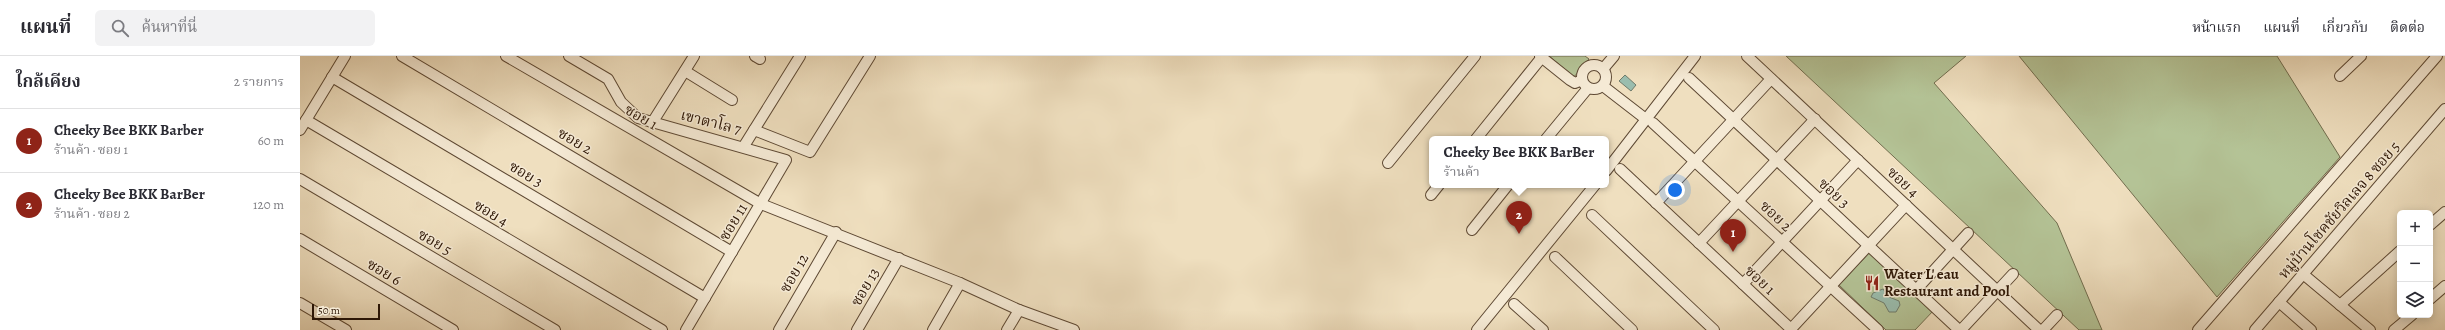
<!DOCTYPE html>
<html lang="th">
<meta charset="utf-8">
<style>
:root{--surface:#fff;--page:#f2f2f3;--text:#2b2b33;--muted:#7c7c81;--line:#e1e1e2;--accent:#8f2418}
body{margin:0;font-family:Alegreya,"Noto Serif Thai",serif;background:var(--page);color:var(--text)}
.controls{position:absolute;right:12px;bottom:12px;display:grid;overflow:hidden;border-radius:6px;box-shadow:0 2px 10px #0003}
.controls button{width:36px;height:36px;display:grid;place-items:center;padding:0;border:0;border-bottom:1px solid var(--line);background:var(--surface);color:var(--text);font:20px sans-serif}
.scale{position:absolute;left:12px;bottom:10px;width:68px;box-sizing:border-box;padding-left:4px;border:2px solid #2e1706;border-top:0;font-size:11px;line-height:14px;white-space:nowrap;color:#2e1706;-webkit-text-stroke:3px #f5ead5;paint-order:stroke}
.you{position:absolute;left:1375px;top:134px;width:14px;height:14px;margin:-10px;border:3px solid #fff;border-radius:50%;background:#1a73e8;box-shadow:0 0 0 6px #1a73e833}
.badge{display:grid;place-items:center;width:26px;height:26px;border-radius:50%;background:var(--accent);color:#fff;font-size:13px;font-weight:700}
.pin{position:absolute;translate:-50% -33px;filter:drop-shadow(0 1px 2px #0008)}
.pin::after{content:'';position:absolute;top:21px;width:14px;height:12px;background:inherit;clip-path:polygon(0 0,100% 0,50% 100%)}
.popup{position:absolute;left:1129px;top:80px;width:180px;height:52px;box-sizing:border-box;display:grid;place-content:center;border-radius:6px;background:var(--surface);filter:drop-shadow(0 1px 3px #0005);font-size:13px;white-space:nowrap;color:var(--muted)}
.popup b{font-size:15px;color:var(--text)}
.popup::after{content:'';position:absolute;left:50%;top:100%;margin-left:-8px;border:8px solid transparent;border-top-color:var(--surface)}
.list{margin:0;padding:0;list-style:none}
h2{display:flex;justify-content:space-between;align-items:center;height:52px;margin:0;padding:0 16px;font-size:17px}
h2 small{font-size:13px;font-weight:400;color:var(--muted)}
.list li{display:grid;grid-template-columns:26px 1fr auto;gap:12px;align-items:center;box-sizing:border-box;height:64px;padding:0 16px;border-top:1px solid var(--line)}
.list b{display:block;font-size:15px;white-space:nowrap}
.list p{margin:0;font-size:13px;white-space:nowrap;color:var(--muted)}
.list em{font-size:13px;font-style:normal;color:var(--muted)}
.icon{flex:none;width:22px;height:22px;fill:none;stroke:currentColor;stroke-width:2;stroke-linecap:round;stroke-linejoin:round}
.map{position:relative;flex:none;width:2145px;height:274px;overflow:hidden}
header{display:flex;align-items:center;gap:24px;box-sizing:border-box;height:56px;padding:0 20px;background:var(--surface);border-bottom:1px solid var(--line)}
header strong{font-size:19px}
nav{display:flex;gap:22px;margin-inline-start:auto;font-size:14px}
.search{width:280px;height:36px;background:var(--page);display:flex;align-items:center;gap:10px;box-sizing:border-box;padding:0 14px;border-radius:6px;color:var(--muted);font-size:15px}
main{display:flex}
aside{flex:1;background:var(--surface)}
.map>svg:first-child{display:block}
.green{fill:#b4c396;stroke:#716d4e}
.water{fill:#9abdae;stroke:#6f7b6b}
.lines{fill:none;stroke-linecap:round;stroke-linejoin:round}
.street-casing{stroke:#5e4934;stroke-width:12}
.street{stroke:#f5ead5;stroke-width:10}
.labels{text-anchor:middle;stroke-width:3;stroke-linejoin:round;paint-order:stroke}
.street-label{font-size:15px;fill:#2e1706;stroke:#f5ead5}
.poi-label{font-size:15px;font-weight:bold;fill:#2e1706;stroke:#f5ead5;text-anchor:start}
</style>
<header>
<strong>แผนที่</strong>
<div class="search"><svg class="icon" aria-label="search" viewBox="0 0 24 24"><circle cx="10" cy="10" r="6"/><path d="M15 15l6 6"/></svg>ค้นหาที่นี่</div>
<nav><a>หน้าแรก</a><a>แผนที่</a><a>เกี่ยวกับ</a><a>ติดต่อ</a></nav>
</header>
<main>
<aside>
<h2>ใกล้เคียง<small>2 รายการ</small></h2>
<ul class="list">
<li><span class="badge">1</span><div><b>Cheeky Bee BKK Barber</b><p>ร้านค้า · ซอย 1</p></div><em>60 m</em></li>
<li><span class="badge">2</span><div><b>Cheeky Bee BKK BarBer</b><p>ร้านค้า · ซอย 2</p></div><em>120 m</em></li>
</ul>
</aside>
<div class="map">
<svg width="2145" height="274" viewBox="0 0 2145 274">
<rect width="100%" height="100%" fill="#efdfbf"/>
<filter id="stains"><feTurbulence type="fractalNoise" baseFrequency=".005" numOctaves="4"/><feColorMatrix values="0 0 0 0 .2 0 0 0 0 .09 0 0 0 0 .02 0 0 0 .5 -.17"/></filter>
<radialGradient id="worn" r=".72"><stop offset=".6" stop-color="#630" stop-opacity="0"/><stop offset="1" stop-color="#630" stop-opacity=".3"/></radialGradient>
<!-- green -->
<g class="green">
<polygon points="1249,0 1285,0 1289,3 1274,21"/>
<polygon points="1486,0 1666,0 1634,27 1757,167 1802,274 1779,274"/>
<polygon points="1719,0 1977,0 2040,101 1917,241"/>
<polygon points="1571,195 1634,254 1615,274 1586,274 1539,229"/>
</g>
<!-- water -->
<g class="water">
<polygon points="1325,19 1336,29 1331,35 1319,25"/>
<polygon points="1583,233 1589,241 1599,245 1600,249 1596,256 1589,256 1584,247 1571,241 1573,237"/>
</g>
<g class="lines">
<!-- street casing -->
<g class="street-casing">
<g id="street">
<polyline points="102,0 432,196"/>
<polyline points="206,0 461,148 660,227 719,254 774,274"/>
<polyline points="269,0 308,23 321,46 338,62 486,104 386,274"/>
<polyline points="455,0 460,3"/>
<polyline points="1240,0 1270,24 1275,27 1282,24"/>
<polyline points="1447,0 1739,274"/>
<circle cx="1294" cy="21" r="12"/>
<polyline points="1303,13 1314,0"/>
<polyline points="385,15 432,44"/>
<polyline points="2040,20 2061,0"/>
<polyline points="32,21 405,242"/>
<polyline points="1389,22 1659,274"/>
<polyline points="1303,30 1347,64"/>
<polyline points="6,64 362,274"/>
<polyline points="352,67 394,0"/>
<polyline points="1353,67 1578,274"/>
<polyline points="0,74 45,0"/>
<polyline points="454,74 510,96 570,0"/>
<polyline points="1176,83 1242,1"/>
<polyline points="1246,83 1288,32"/>
<polyline points="444,90 500,0"/>
<polyline points="1088,107 1175,0"/>
<polyline points="1320,113 1492,274"/>
<polyline points="1306,115 1395,0"/>
<polyline points="0,123 255,274"/>
<polyline points="1131,139 1139,129"/>
<polyline points="1356,147 1471,23"/>
<polyline points="1292,159 1414,274"/>
<polyline points="2130,169 2145,156"/>
<polyline points="1172,174 1208,129"/>
<polyline points="0,183 153,274"/>
<polyline points="1399,187 1515,63"/>
<polyline points="1255,201 1332,274"/>
<polyline points="2003,218 2070,274"/>
<polyline points="1443,228 1558,104"/>
<polyline points="1616,234 1668,177"/>
<polyline points="2130,243 2145,230"/>
<polyline points="1979,246 2011,274"/>
<polyline points="0,247 46,274"/>
<polyline points="1214,248 1243,274"/>
<polyline points="2040,249 2100,195"/>
<polyline points="1491,273 1606,149"/>
<polyline points="479,274 536,176"/>
<polyline points="557,274 599,202"/>
<polyline points="633,274 660,227"/>
<polyline points="707,274 719,254"/>
<polyline points="1177,274 1295,129"/>
<polyline points="1661,274 1713,218"/>
<polyline points="1743,274 1757,259"/>
<polyline points="1898,274 2137,0"/>
<polyline points="1955,274 2145,53"/>
<polyline points="2094,274 2112,259"/>
</g>
</g>
<!-- street -->
<use href="#street" class="street"/>
</g>
<!-- icons -->
<defs>
<g id="restaurant-bare" transform="scale(1.2)"><path d="M-5-6h1v4h1v-4h1v4h1v-4h1v5L-1.5 .5V6h-2V.5L-5-1ZM5-6V6H3V1.5H1.5Q1.5-4 5-6Z" fill="#8f2418" stroke="#f5ead5" stroke-width="2.5" paint-order="stroke"/></g>
</defs>
<g fill-rule="evenodd">
<use href="#restaurant-bare" x="1572" y="227"/>
</g>
<g class="labels">
<!-- street labels -->
<g class="street-label">
<text transform="translate(341 61) rotate(30)" y="5">ซอย 1</text>
<text transform="translate(411 66) rotate(14)" y="5">เขาตาโล 7</text>
<text transform="translate(275 85) rotate(31)" y="5">ซอย 2</text>
<text transform="translate(226 118) rotate(31)" y="5">ซอย 3</text>
<text transform="translate(1603 126) rotate(43)" y="5">ซอย 4</text>
<text transform="translate(1534 137) rotate(43)" y="5">ซอย 3</text>
<text transform="translate(2039 154) rotate(-49)" y="5">หมู่บ้านโชคชัยวิลเลจ 8 ซอย 5</text>
<text transform="translate(191 157) rotate(31)" y="5">ซอย 4</text>
<text transform="translate(1476 160) rotate(43)" y="5">ซอย 2</text>
<text transform="translate(433 166) rotate(-59)" y="5">ซอย 11</text>
<text transform="translate(135 186) rotate(30)" y="5">ซอย 5</text>
<text transform="translate(84 216) rotate(31)" y="5">ซอย 6</text>
<text transform="translate(494 217) rotate(-60)" y="5">ซอย 12</text>
<text transform="translate(1460 224) rotate(43)" y="5">ซอย 1</text>
<text transform="translate(565 231) rotate(-60)" y="5">ซอย 13</text>
</g>
<!-- poi labels -->
<g class="poi-label">
<text x="1584" y="223">Water L' eau<tspan x="1584" dy="17">Restaurant and Pool</tspan></text>
</g>
</g>
<rect width="100%" height="100%" filter="url(#stains)"/>
<rect width="100%" height="100%" fill="url(#worn)"/>
</svg>
<div class="controls">
<button>+</button>
<button>−</button>
<button><svg class="icon" aria-label="layers" viewBox="0 0 24 24"><path d="M12 4l9 5-9 5-9-5zM3 14l9 5 9-5"/></svg></button>
</div>
<div class="scale">50 m</div>
<div class="you"></div>
<div class="pin badge" style="left:1433px;top:196px">1</div>
<div class="pin badge" style="left:1219px;top:178px">2</div>
<div class="popup"><b>Cheeky Bee BKK BarBer</b>ร้านค้า</div>
</div>
</main>
